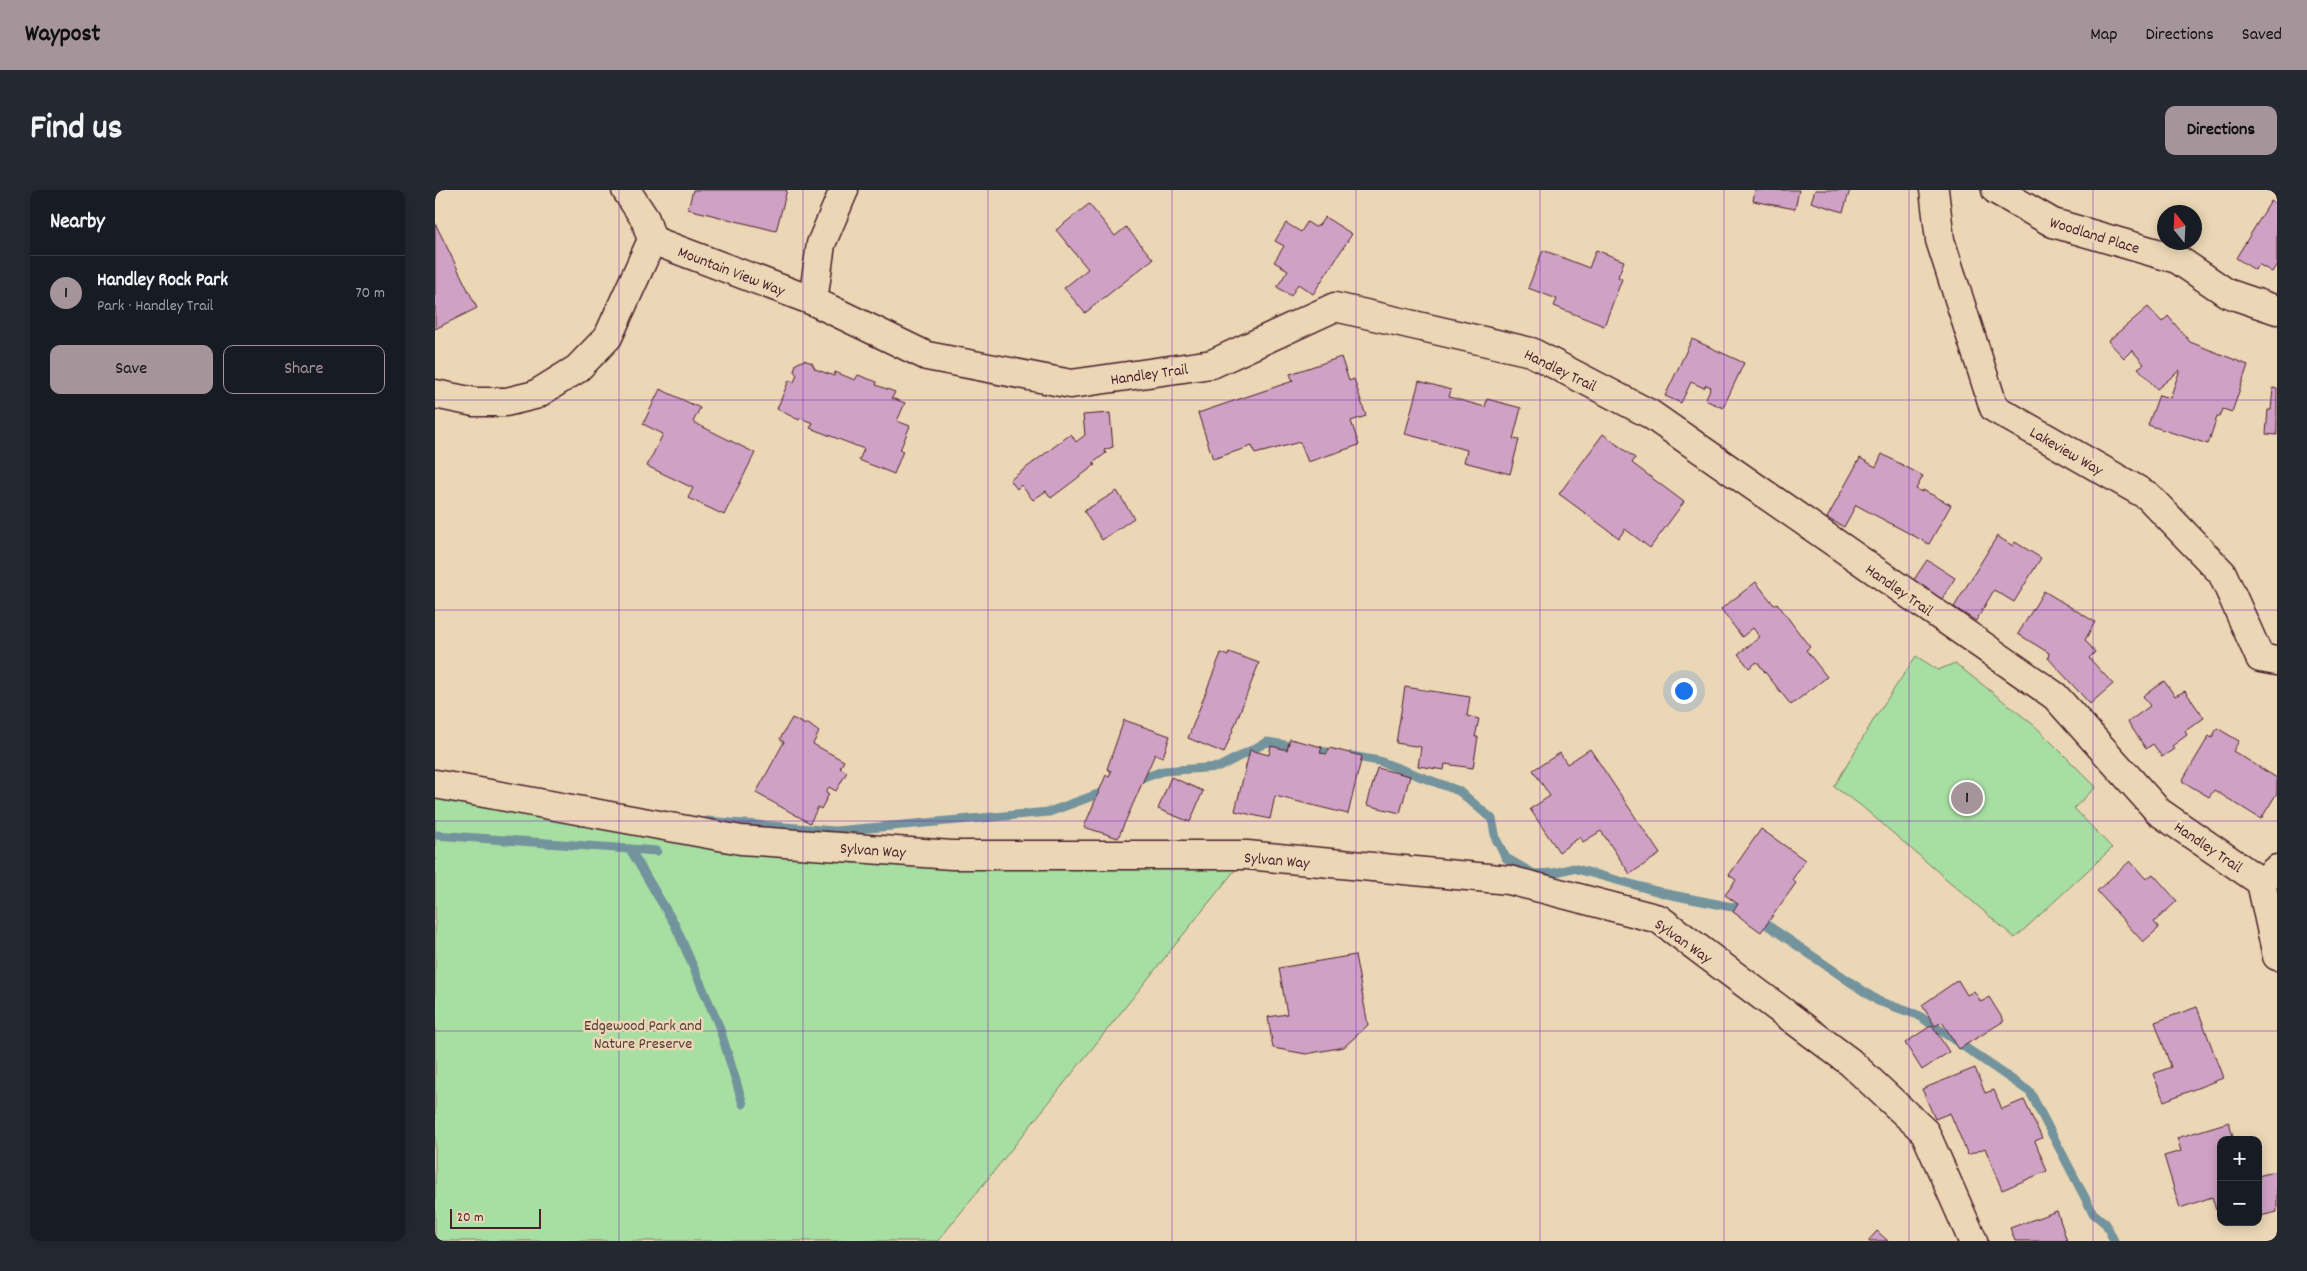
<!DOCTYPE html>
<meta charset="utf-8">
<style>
:root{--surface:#171b24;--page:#242831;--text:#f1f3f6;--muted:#9ea1a6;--line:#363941;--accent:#a6949b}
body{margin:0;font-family:Dekko,sans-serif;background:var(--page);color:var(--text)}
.controls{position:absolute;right:15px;bottom:15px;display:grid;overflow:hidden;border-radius:10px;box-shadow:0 2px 12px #0003}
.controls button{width:45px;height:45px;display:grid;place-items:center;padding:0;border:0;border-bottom:1px solid var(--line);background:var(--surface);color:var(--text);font:25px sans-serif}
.compass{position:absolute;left:1722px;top:15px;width:45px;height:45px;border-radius:50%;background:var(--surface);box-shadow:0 2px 12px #0003;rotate:342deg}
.scale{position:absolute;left:15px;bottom:12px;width:91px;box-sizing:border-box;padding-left:5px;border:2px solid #4a1f2b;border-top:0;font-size:14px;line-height:18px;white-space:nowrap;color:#4a1f2b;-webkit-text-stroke:4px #ebd7b5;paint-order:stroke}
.you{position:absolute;left:1248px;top:500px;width:18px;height:18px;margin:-12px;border:4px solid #fff;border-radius:50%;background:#1a73e8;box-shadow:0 0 0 8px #1a73e833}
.badge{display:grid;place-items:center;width:32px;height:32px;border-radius:50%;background:var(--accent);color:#111;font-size:16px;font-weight:700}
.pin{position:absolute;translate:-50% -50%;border:2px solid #fff;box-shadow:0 1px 5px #0006}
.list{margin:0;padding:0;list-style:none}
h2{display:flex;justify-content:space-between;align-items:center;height:65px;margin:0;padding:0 20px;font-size:21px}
h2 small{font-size:16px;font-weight:400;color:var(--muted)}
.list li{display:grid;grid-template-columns:32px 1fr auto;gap:15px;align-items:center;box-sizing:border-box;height:75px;padding:0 20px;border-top:1px solid var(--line)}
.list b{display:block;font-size:19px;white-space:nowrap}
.list p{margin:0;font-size:16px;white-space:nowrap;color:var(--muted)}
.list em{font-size:16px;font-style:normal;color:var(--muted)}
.actions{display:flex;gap:10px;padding:15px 20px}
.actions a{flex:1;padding:11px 0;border:1px solid var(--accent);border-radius:10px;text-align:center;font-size:18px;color:var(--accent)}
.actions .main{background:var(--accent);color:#111}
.map{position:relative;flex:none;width:1842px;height:1051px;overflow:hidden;border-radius:10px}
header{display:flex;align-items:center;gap:30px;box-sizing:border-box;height:70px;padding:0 25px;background:var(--accent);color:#111}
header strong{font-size:24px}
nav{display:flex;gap:28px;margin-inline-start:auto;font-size:18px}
.intro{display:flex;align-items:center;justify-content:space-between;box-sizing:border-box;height:120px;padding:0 30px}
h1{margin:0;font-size:35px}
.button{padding:12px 22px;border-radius:10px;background:var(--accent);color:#111;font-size:18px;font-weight:700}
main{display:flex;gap:30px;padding:0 30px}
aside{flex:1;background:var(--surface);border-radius:10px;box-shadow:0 2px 12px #0003}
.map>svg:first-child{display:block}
.green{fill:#a7dea1;stroke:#787e66}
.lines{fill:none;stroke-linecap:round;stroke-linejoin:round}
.stream{stroke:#73939d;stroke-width:9}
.building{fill:#cfa2c5;stroke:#4a1f2b}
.street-casing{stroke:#4a1f2b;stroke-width:31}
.street{stroke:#ebd7b5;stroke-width:28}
.grid{fill:none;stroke:#7b2cbf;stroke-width:1;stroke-opacity:0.55}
.labels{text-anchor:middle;stroke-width:5;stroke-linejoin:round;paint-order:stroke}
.street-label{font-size:16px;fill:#4a1f2b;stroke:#ebd7b5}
.park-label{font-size:16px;fill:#583c3d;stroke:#ebd7b5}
</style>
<header>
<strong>Waypost</strong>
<nav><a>Map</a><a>Directions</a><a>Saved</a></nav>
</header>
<div class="intro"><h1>Find us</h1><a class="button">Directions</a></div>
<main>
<aside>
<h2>Nearby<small></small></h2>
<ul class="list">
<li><span class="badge">1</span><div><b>Handley Rock Park</b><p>Park · Handley Trail</p></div><em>70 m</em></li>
</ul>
<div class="actions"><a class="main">Save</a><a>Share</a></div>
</aside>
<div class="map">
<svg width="1842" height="1051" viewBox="0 0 1842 1051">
<rect width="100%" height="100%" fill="#ebd7b5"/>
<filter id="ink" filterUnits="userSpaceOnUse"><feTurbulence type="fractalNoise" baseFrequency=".02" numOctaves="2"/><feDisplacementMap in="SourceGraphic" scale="10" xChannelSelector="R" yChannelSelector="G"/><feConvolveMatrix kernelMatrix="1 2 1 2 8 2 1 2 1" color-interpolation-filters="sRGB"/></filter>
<g filter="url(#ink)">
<!-- green -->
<g class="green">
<polygon points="1481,466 1503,480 1520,473 1600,536 1661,597 1639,618 1677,658 1580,748 1424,614 1399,597 1439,529"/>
<polygon points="0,594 306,650 812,665 503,1051 0,1051"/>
</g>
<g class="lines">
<!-- stream -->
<g class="stream">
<polyline points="916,566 944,571 1024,601 1057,629 1061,649 1071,668 1099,684 1118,683 1138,678 1232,704 1312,720"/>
<polyline points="700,591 728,581 784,577 832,552 903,564"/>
<polyline points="272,631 400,641 614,622 674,600"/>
<polyline points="0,645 222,661"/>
<polyline points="195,659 240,735 284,836 308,914"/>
<polyline points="1322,728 1443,811 1483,825 1595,902 1658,1023 1671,1034 1679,1051"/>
</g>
</g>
<!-- building -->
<g class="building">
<polygon points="258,0 352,0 341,41 253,19"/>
<polygon points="1320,0 1364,0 1360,19 1318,11"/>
<polygon points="1380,0 1415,0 1408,22 1376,12"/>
<polygon points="1836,11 1842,15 1842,74 1837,82 1823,74 1820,80 1801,68"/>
<polygon points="654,14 680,46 691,37 718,69 650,123 629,98 653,79 621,40"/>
<polygon points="890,27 917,44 878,104 863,94 856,106 842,97 853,80 839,72 849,56 840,51 851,33 866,42 872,32 880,37 884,35"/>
<polygon points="0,33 42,118 0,139"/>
<polygon points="1108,60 1154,78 1161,60 1189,71 1183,87 1187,89 1169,136 1119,116 1122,109 1093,98"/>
<polygon points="1713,117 1727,132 1733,126 1755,152 1813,175 1797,222 1788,219 1785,227 1782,227 1773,254 1713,235 1724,205 1735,208 1745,180 1722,199 1703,178 1709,174 1697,160 1689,168 1673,151"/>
<polygon points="1257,149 1309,173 1288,218 1270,210 1276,197 1271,195 1269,198 1256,192 1246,213 1230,206"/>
<polygon points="906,167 914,191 919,189 931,226 916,231 924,255 873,272 865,252 820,264 817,256 778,269 763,223 858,191 855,184"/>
<polygon points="369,170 377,173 380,179 399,186 400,182 420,190 423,185 442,192 441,195 460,202 457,208 470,213 462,231 475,236 465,260 468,261 459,284 424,270 429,259 375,238 378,233 365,228 364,230 342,219 354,190 359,192 362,185 359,181 361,174"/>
<polygon points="984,191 1016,200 1014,207 1050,217 1052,209 1086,218 1078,249 1084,250 1075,284 1029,272 1032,260 970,244"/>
<polygon points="1838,198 1842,199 1842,245 1831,244 1833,220 1836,220"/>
<polygon points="225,199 265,218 258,232 320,263 289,325 253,308 258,298 212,276 228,244 208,234"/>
<polygon points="675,223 678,257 669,260 671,263 658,273 660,275 616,308 611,301 598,310 586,295 582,299 575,290 636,244 641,252 650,245 648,225"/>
<polygon points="1168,244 1200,268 1197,273 1249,312 1215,358 1190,339 1184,348 1124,304"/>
<polygon points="1447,264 1488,286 1481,299 1487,302 1488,300 1516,315 1494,354 1421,315 1409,337 1392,328 1425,268 1441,277"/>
<polygon points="682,301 699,328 667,350 649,321"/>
<polygon points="1562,346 1578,356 1580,352 1606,368 1579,412 1559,400 1541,431 1519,417"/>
<polygon points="1492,370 1520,388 1505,412 1476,394"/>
<polygon points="1321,392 1339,415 1342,413 1364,443 1375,457 1371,460 1392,487 1356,515 1322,472 1314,478 1303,464 1325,447 1318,438 1307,447 1286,419"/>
<polygon points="1609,401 1660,432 1650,450 1660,462 1654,468 1678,494 1655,514 1613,468 1614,463 1583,444"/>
<polygon points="794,462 824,473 789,563 753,548 786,463 793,466"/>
<polygon points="1729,491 1740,506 1750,501 1769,528 1750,541 1752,545 1737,556 1739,559 1727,567 1718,554 1711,559 1693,532 1715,516 1708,506"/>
<polygon points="970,497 1035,507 1032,526 1044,529 1040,547 1043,547 1038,578 1010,574 1009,580 983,576 986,557 961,553"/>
<polygon points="357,528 371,535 372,533 384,542 378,554 409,571 405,578 412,582 401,601 394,597 391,602 394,604 386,619 383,617 375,633 321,603 349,552 345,549"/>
<polygon points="689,530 735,546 728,567 720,564 683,648 649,637 671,585 674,587 676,581 672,579"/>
<polygon points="1782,538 1804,551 1798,561 1842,588 1842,603 1826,629 1779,600 1774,607 1747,591 1774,546 1777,548"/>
<polygon points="855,549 887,557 885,563 892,564 894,558 927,566 913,624 840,606 835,629 800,621 815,560 834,565 836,556 852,560"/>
<polygon points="1155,559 1225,664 1195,684 1166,641 1148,652 1145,647 1124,662 1095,619 1115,606 1098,580 1125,563 1132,574"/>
<polygon points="942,578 975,586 965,623 932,615"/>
<polygon points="736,587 768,601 755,632 723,619"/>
<polygon points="1326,639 1370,670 1357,690 1361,693 1326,742 1298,722 1303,714 1290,705 1301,690 1294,685"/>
<polygon points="1695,671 1711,689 1718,684 1742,711 1719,732 1724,738 1708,752 1662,701"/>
<polygon points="920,765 933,835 909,857 871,864 838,858 833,827 852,824 844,778"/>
<polygon points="1523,790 1532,805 1539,801 1546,812 1554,807 1569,831 1524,859 1507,832 1500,836 1487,815"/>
<polygon points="1762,817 1788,888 1729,911 1718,884 1736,877 1720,832"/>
<polygon points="1497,835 1514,862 1487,880 1470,853"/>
<polygon points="1540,878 1550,903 1559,900 1567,919 1589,910 1607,948 1600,951 1612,981 1567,1000 1550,958 1533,965 1515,923 1500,929 1487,899"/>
<polygon points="1794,932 1799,950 1786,950 1786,1018 1781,1020 1777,1007 1745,1018 1729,966 1746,961 1742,948"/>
<polygon points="1842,981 1842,1022 1825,1026 1823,986"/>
<polygon points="1622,1021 1632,1051 1580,1051 1575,1038"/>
<polygon points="1442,1041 1453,1051 1433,1051"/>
</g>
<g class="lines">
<!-- street casing -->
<g class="street-casing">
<g id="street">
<polyline points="409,0 386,54 378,111 492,166 636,194 777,174 900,117 1096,162 1215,224 1620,506 1724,622 1826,692"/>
<polyline points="1499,0 1505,50 1559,218 1713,306 1787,383 1825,468 1842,471"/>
<polyline points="1561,0 1618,33 1742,69 1792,103 1842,120"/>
<polyline points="217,50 378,111"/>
<polyline points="0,204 39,212 71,212 100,205 142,179 173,147 217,50 210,29 191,0"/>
<polyline points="0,594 306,650 517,665 812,665 1074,690 1224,729 1415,872 1490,942 1538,1051"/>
<polyline points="1842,679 1826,692 1842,766"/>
</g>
</g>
<!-- street -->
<use href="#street" class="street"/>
</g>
</g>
<!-- grid -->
<path class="grid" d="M184,0v1051M368,0v1051M553,0v1051M737,0v1051M921,0v1051M1105,0v1051M1289,0v1051M1474,0v1051M1658,0v1051M0,210h1842M0,420h1842M0,631h1842M0,841h1842"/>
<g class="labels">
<!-- street labels -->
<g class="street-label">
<text transform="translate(1660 44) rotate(17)" y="6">Woodland Place</text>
<text transform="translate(297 80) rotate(21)" y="6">Mountain View Way</text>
<text transform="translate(1126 179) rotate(26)" y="6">Handley Trail</text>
<text transform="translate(714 183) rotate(-8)" y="6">Handley Trail</text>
<text transform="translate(1632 260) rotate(30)" y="6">Lakeview Way</text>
<text transform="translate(1465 399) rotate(35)" y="6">Handley Trail</text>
<text transform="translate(1774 656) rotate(34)" y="6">Handley Trail</text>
<text transform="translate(438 659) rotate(4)" y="6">Sylvan Way</text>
<text transform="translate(842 669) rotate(5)" y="6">Sylvan Way</text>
<text transform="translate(1249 750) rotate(35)" y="6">Sylvan Way</text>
</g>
<!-- park labels -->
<g class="park-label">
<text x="208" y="840">Edgewood Park and<tspan x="208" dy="18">Nature Preserve</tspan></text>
</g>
</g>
</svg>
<div class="controls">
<button>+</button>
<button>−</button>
</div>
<svg class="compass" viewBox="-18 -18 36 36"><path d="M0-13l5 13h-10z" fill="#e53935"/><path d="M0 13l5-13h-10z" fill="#9ea1a6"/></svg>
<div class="scale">20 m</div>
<div class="you"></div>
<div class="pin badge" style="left:1532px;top:608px">1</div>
</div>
</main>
